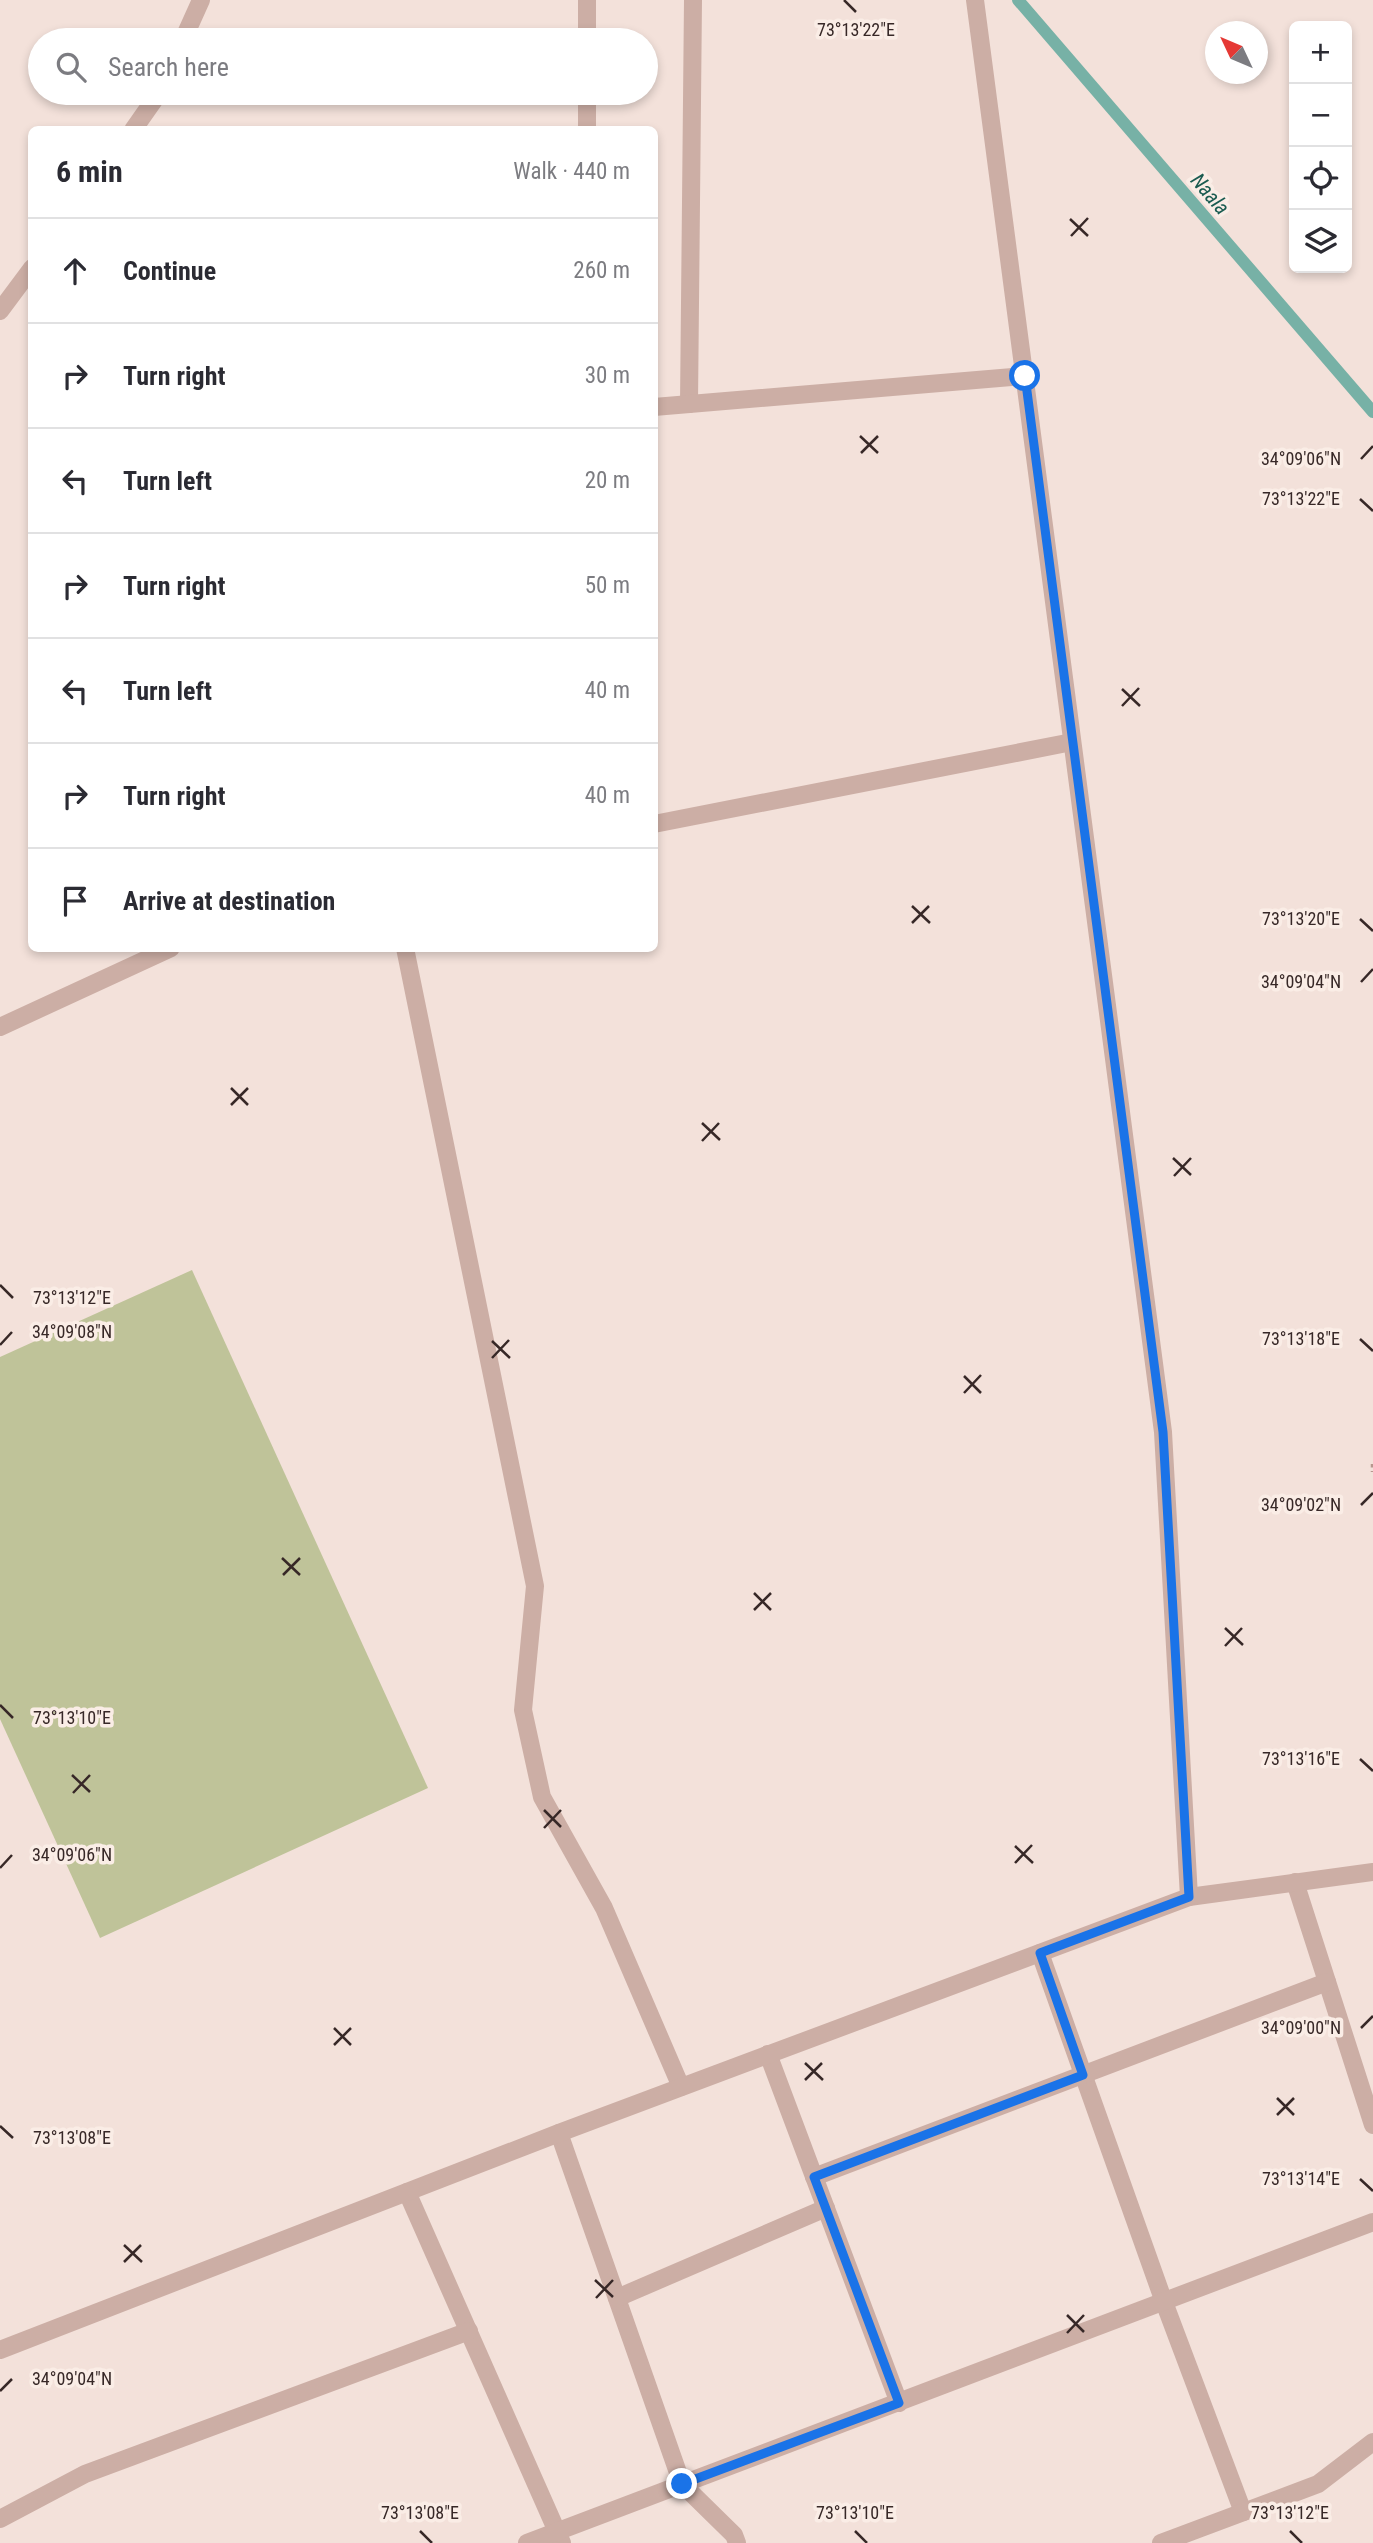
<!DOCTYPE html>
<meta charset="utf-8">
<style>
:root{--surface:#fff;--page:#f2f2f3;--text:#2b2b33;--muted:#7c7c81;--line:#e1e1e2}
body{margin:0;font-family:"Roboto Condensed",sans-serif;background:var(--page);color:var(--text)}
.controls{position:absolute;right:21px;top:21px;display:grid;overflow:hidden;border-radius:10px;box-shadow:0 4px 10px #0003}
.controls button{width:63px;height:63px;display:grid;place-items:center;padding:0;border:0;border-bottom:2px solid var(--line);background:var(--surface);color:var(--text);font:35px sans-serif}
.compass{position:absolute;left:1205px;top:21px;width:63px;height:63px;border-radius:50%;background:var(--surface);box-shadow:0 4px 10px #0003;rotate:314deg}
.stop{position:absolute;width:21px;height:21px;margin:-16px;border:5px solid #1a73e8;border-radius:50%;background:#fff}
.stop.end{background:#1a73e8;border-color:#fff;box-shadow:0 2px 7px #0008}
.list{margin:0;padding:0;list-style:none}
h2{display:flex;justify-content:space-between;align-items:center;height:91px;margin:0;padding:0 28px;font-size:30px}
h2 small{font-size:23px;font-weight:400;color:var(--muted)}
.list li{display:grid;grid-template-columns:46px 1fr auto;gap:21px;align-items:center;box-sizing:border-box;height:105px;padding:0 28px;border-top:2px solid var(--line)}
.list b{display:block;font-size:26px;white-space:nowrap}
.list em{font-size:23px;font-style:normal;color:var(--muted)}
.icon{flex:none;width:38px;height:38px;fill:none;stroke:currentColor;stroke-width:2;stroke-linecap:round;stroke-linejoin:round}
.map{position:relative;flex:none;width:1373px;height:2543px;overflow:hidden}
.search{position:absolute;background:var(--surface);box-shadow:0 4px 10px #0003;left:28px;top:28px;width:630px;height:77px;display:flex;align-items:center;gap:18px;box-sizing:border-box;padding:0 24px;border-radius:38px;color:var(--muted);font-size:26px}
.panel{position:absolute;background:var(--surface);box-shadow:0 4px 10px #0003;left:28px;top:126px;width:630px;height:826px;border-radius:10px}
.map>svg:first-child{display:block}
.grass{fill:#bfc399}
.lines{fill:none;stroke-linecap:round;stroke-linejoin:round}
.stream{stroke:#77b1a6;stroke-width:12}
.path{stroke:#b7978f;stroke-width:4.5;stroke-dasharray:3.5 3.5;stroke-linecap:butt}
.lane{stroke:#ccaea5;stroke-width:18}
.street{stroke:#ccaea5;stroke-width:18}
.route{stroke:#1a73e8;stroke-width:9}
.ticks{fill:none;stroke:#372827;stroke-width:2.5}
.labels{text-anchor:middle;stroke-width:7;stroke-linejoin:round;paint-order:stroke}
.water-label{font-size:21px;font-style:italic;fill:#1a5b50;stroke:#faede6}
.ticks-label{font-size:18px;text-anchor:middle;fill:#372827;stroke:#faede6;stroke-width:7;stroke-linejoin:round;paint-order:stroke}
</style>
<div class="map">
<svg width="1373" height="2543" viewBox="0 0 1373 2543">
<rect width="100%" height="100%" fill="#f3e1da"/>
<!-- grass -->
<polygon class="grass" points="192,1270 428,1788 100,1938 0,1719 0,1357"/>
<g class="lines">
<!-- stream -->
<polyline class="stream" points="1018,0 1373,412"/>
<!-- path -->
<polyline class="path" points="1373,1464 1373,1472"/>
<!-- lane -->
<g class="lane">
<polyline points="654,824 1072,742"/>
<polyline points="405,948 535,1586 523,1710 542,1797 604,1908 681,2087"/>
<polyline points="0,1027 171,948"/>
<polyline points="1295,1882 1373,2125"/>
<polyline points="1189,1897 1373,1872"/>
<polyline points="1040,1953 1164,2302 1243,2512"/>
<polyline points="768,2054 899,2403"/>
<polyline points="559,2133 682,2484 734,2535 737,2543"/>
<polyline points="814,2177 1327,1982"/>
<polyline points="407,2192 562,2543"/>
<polyline points="617,2298 826,2208"/>
<polyline points="0,2350 559,2133 1189,1897 1163,1432 975,0"/>
<polyline points="0,2519 85,2474 469,2331"/>
<polyline points="527,2543 1373,2222"/>
<polyline points="1161,2543 1318,2484 1373,2442"/>
</g>
<!-- street -->
<g class="street">
<polyline points="183,40 201,0"/>
<polyline points="587,40 587,0"/>
<polyline points="133,130 159,93"/>
<polyline points="587,130 587,93"/>
<polyline points="0,311 32,268"/>
<polyline points="689,404 693,0"/>
<polyline points="654,407 1025,376"/>
</g>
</g>
<g class="lines">
<!-- route -->
<polyline class="route" points="682,2484 899,2403 814,2177 1083,2075 1040,1953 1189,1897 1163,1432 1025,376"/>
</g>
<!-- ticks -->
<path class="ticks" d="M844,0l12,12M1070,219l18,17M1071,236l17,-18M860,436l18,17M861,453l17,-17M1361,459l12,-13M1360,499l13,12M1122,689l18,17M1122,706l17,-18M912,906l18,17M1360,919l13,12M912,923l17,-17M1361,982l12,-13M231,1088l17,17M231,1105l17,-17M702,1123l18,17M702,1141l17,-18M1173,1158l18,17M1174,1176l17,-18M0,1285l13,13M1360,1339l13,12M492,1341l18,17M0,1345l12,-13M492,1358l17,-18M964,1376l17,17M964,1393l17,-18M1361,1505l12,-12M282,1558l18,17M283,1575l17,-17M754,1593l17,17M754,1610l17,-17M1225,1628l18,17M1225,1646l17,-18M0,1705l13,13M1360,1759l13,12M72,1775l18,17M73,1793l17,-18M544,1810l17,17M544,1828l17,-18M1015,1846l18,17M1015,1863l17,-18M0,1868l12,-13M334,2028l17,17M1361,2028l12,-12M334,2045l17,-17M805,2063l18,17M805,2080l17,-17M1277,2098l17,17M1277,2115l17,-17M0,2126l13,12M1360,2179l13,12M124,2245l18,17M124,2262l17,-17M595,2280l18,17M596,2298l17,-18M1067,2315l17,17M1067,2333l17,-18M0,2391l12,-12M420,2531l12,12M855,2531l12,12M1290,2531l12,12"/>
<g class="labels">
<!-- water labels -->
<g class="water-label">
<text transform="translate(1210 194) rotate(49)" y="7">Naala</text>
</g>
</g>
<g class="ticks-label">
<text x="856" y="36">73°13'22"E</text>
<text x="1301" y="465">34°09'06"N</text>
<text x="1301" y="505">73°13'22"E</text>
<text x="1301" y="925">73°13'20"E</text>
<text x="1301" y="988">34°09'04"N</text>
<text x="72" y="1304">73°13'12"E</text>
<text x="72" y="1338">34°09'08"N</text>
<text x="1301" y="1345">73°13'18"E</text>
<text x="1301" y="1511">34°09'02"N</text>
<text x="72" y="1724">73°13'10"E</text>
<text x="1301" y="1765">73°13'16"E</text>
<text x="72" y="1861">34°09'06"N</text>
<text x="1301" y="2034">34°09'00"N</text>
<text x="72" y="2144">73°13'08"E</text>
<text x="1301" y="2185">73°13'14"E</text>
<text x="72" y="2385">34°09'04"N</text>
<text x="420" y="2519">73°13'08"E</text>
<text x="855" y="2519">73°13'10"E</text>
<text x="1290" y="2519">73°13'12"E</text>
</g>
</svg>
<div class="controls">
<button>+</button>
<button>−</button>
<button><svg class="icon" aria-label="locate" viewBox="0 0 24 24"><circle cx="12" cy="12" r="6"/><path d="M12 2v4M12 18v4M2 12h4M18 12h4"/></svg></button>
<button><svg class="icon" aria-label="layers" viewBox="0 0 24 24"><path d="M12 4l9 5-9 5-9-5zM3 14l9 5 9-5"/></svg></button>
</div>
<svg class="compass" viewBox="-18 -18 36 36"><path d="M0-13l5 13h-10z" fill="#e53935"/><path d="M0 13l5-13h-10z" fill="#7c7c81"/></svg>
<div class="stop" style="left:1025px;top:376px"></div>
<div class="stop end" style="left:682px;top:2484px"></div>
<div class="search"><svg class="icon" aria-label="search" viewBox="0 0 24 24"><circle cx="10" cy="10" r="6"/><path d="M15 15l6 6"/></svg>Search here</div>
<section class="panel">
<h2>6 min<small>Walk · 440 m</small></h2>
<ul class="list">
<li><svg class="icon" aria-label="ahead" viewBox="0 0 24 24"><path d="M12 20V5M6 11l6-6 6 6"/></svg><div><b>Continue</b></div><em>260 m</em></li>
<li><svg class="icon" aria-label="right" viewBox="0 0 24 24"><path d="M7 20v-9h11M14 6l5 5-5 5"/></svg><div><b>Turn right</b></div><em>30 m</em></li>
<li><svg class="icon" aria-label="left" viewBox="0 0 24 24"><path d="M17 20v-9H6M10 6l-5 5 5 5"/></svg><div><b>Turn left</b></div><em>20 m</em></li>
<li><svg class="icon" aria-label="right" viewBox="0 0 24 24"><path d="M7 20v-9h11M14 6l5 5-5 5"/></svg><div><b>Turn right</b></div><em>50 m</em></li>
<li><svg class="icon" aria-label="left" viewBox="0 0 24 24"><path d="M17 20v-9H6M10 6l-5 5 5 5"/></svg><div><b>Turn left</b></div><em>40 m</em></li>
<li><svg class="icon" aria-label="right" viewBox="0 0 24 24"><path d="M7 20v-9h11M14 6l5 5-5 5"/></svg><div><b>Turn right</b></div><em>40 m</em></li>
<li><svg class="icon" aria-label="arrive" viewBox="0 0 24 24"><path d="M6 21V4h12l-3 4 3 4H6"/></svg><div><b>Arrive at destination</b></div></li>
</ul>
</section>
</div>
